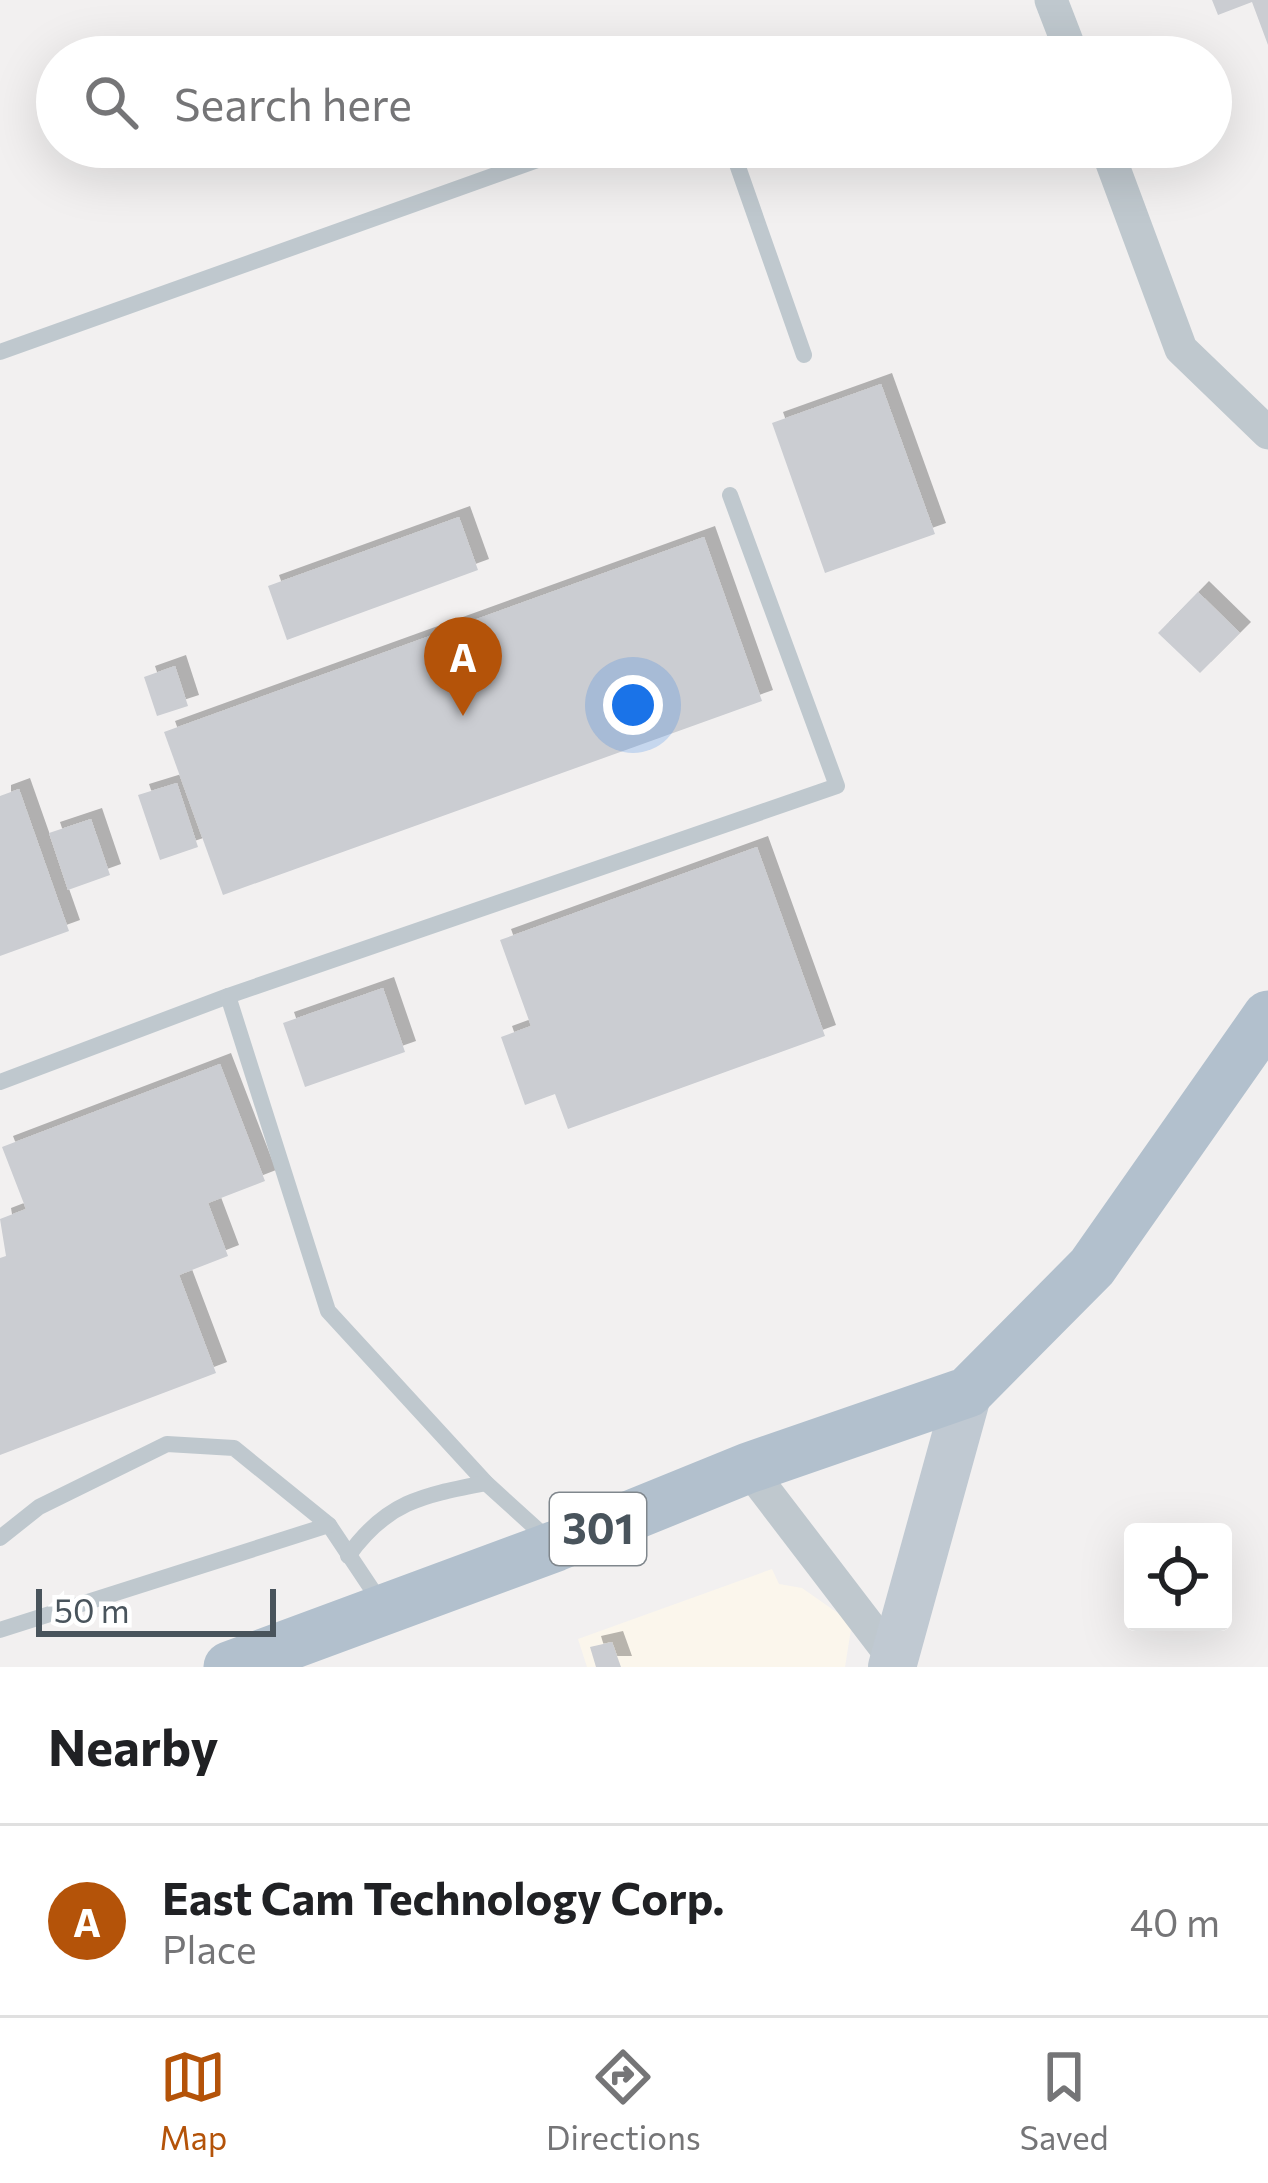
<!DOCTYPE html>
<style>
:root{--surface:#fff;--page:#f6f6f6;--text:#202124;--muted:#757577;--line:#e0e0e0;--accent:#b45309}
body{margin:0;font-family:Commissioner,sans-serif;background:var(--page);color:var(--text)}
.controls{position:absolute;right:36px;bottom:36px;display:grid;overflow:hidden;border-radius:12px;box-shadow:0 12px 48px #0002}
.controls button{width:108px;height:108px;display:grid;place-items:center;padding:0;border:0;border-bottom:3px solid var(--line);background:var(--surface);color:var(--text);font:60px sans-serif}
.scale{position:absolute;left:36px;bottom:30px;width:240px;box-sizing:border-box;padding-left:12px;border:6px solid #49545c;border-top:0;font-size:33px;line-height:42px;white-space:nowrap;color:#49545c;-webkit-text-stroke:9px #fff;paint-order:stroke}
.you{position:absolute;left:633px;top:705px;width:42px;height:42px;margin:-30px;border:9px solid #fff;border-radius:50%;background:#1a73e8;box-shadow:0 0 0 18px #1a73e833}
.badge{display:grid;place-items:center;width:78px;height:78px;border-radius:50%;background:var(--accent);color:#fff;font-size:39px;font-weight:700}
.pin{position:absolute;translate:-50% -99px;filter:drop-shadow(0 3px 6px #0008)}
.pin::after{content:'';position:absolute;top:63px;width:42px;height:36px;background:inherit;clip-path:polygon(0 0,100% 0,50% 100%)}
.list{margin:0;padding:0;list-style:none}
h2{display:flex;justify-content:space-between;align-items:center;height:156px;margin:0;padding:0 48px;font-size:51px}
h2 small{font-size:39px;font-weight:400;color:var(--muted)}
.list li{display:grid;grid-template-columns:78px 1fr auto;gap:36px;align-items:center;box-sizing:border-box;height:192px;padding:0 48px;border-top:3px solid var(--line)}
.list b{display:block;font-size:45px;white-space:nowrap}
.list p{margin:0;font-size:39px;white-space:nowrap;color:var(--muted)}
.list em{font-size:39px;font-style:normal;color:var(--muted)}
.icon{flex:none;width:66px;height:66px;fill:none;stroke:currentColor;stroke-width:2;stroke-linecap:round;stroke-linejoin:round}
.map{position:relative;flex:none;width:1268px;height:1667px;overflow:hidden}
.search{position:absolute;background:var(--surface);box-shadow:0 12px 48px #0002;left:36px;right:36px;top:36px;height:132px;display:flex;align-items:center;gap:30px;box-sizing:border-box;padding:0 42px;border-radius:66px;color:var(--muted);font-size:45px}
.sheet{height:348px;background:var(--surface)}
nav{display:flex;justify-content:space-around;align-items:center;box-sizing:border-box;height:168px;border-top:3px solid var(--line);background:var(--surface);font-size:33px;color:var(--muted)}
nav a{display:grid;justify-items:center;gap:6px}
nav .on{color:var(--accent)}
.map>svg:first-child{display:block}
.commercial{fill:#fbf6ec}
.building{fill:#cbcdd2;filter:url(#shadow)}
.lines{fill:none;stroke-linecap:round;stroke-linejoin:round}
.service{stroke:#bfc8ce;stroke-width:16}
.minor{stroke:#bfc8ce;stroke-width:33}
.secondary{stroke:#c0c9d2;stroke-width:48}
.primary{stroke:#b2c0cd;stroke-width:51}
.labels{text-anchor:middle;stroke-width:12;stroke-linejoin:round;paint-order:stroke}
.shield{fill:#fff;stroke:#80878d;stroke-width:3}
.shield-label{font-size:42px;font-weight:bold;fill:#49545c}
</style>
<div class="map">
<svg width="1268" height="1667" viewBox="0 0 1268 1667">
<defs>
<filter id="shadow"><feDropShadow dx="11" dy="-11" stdDeviation="0" flood-color="#0004"/></filter>
</defs>
<rect width="100%" height="100%" fill="#f2f0f0"/>
<!-- commercial -->
<polygon class="commercial" points="772,1569 779,1584 802,1588 852,1623 845,1667 587,1667 578,1639"/>
<!-- building -->
<g class="building">
<polygon points="1212,0 1268,0 1268,45 1252,2 1218,15"/>
<polygon points="881,384 935,534 825,573 772,423"/>
<polygon points="459,517 478,570 287,640 268,586"/>
<polygon points="704,537 762,701 223,895 164,732"/>
<polygon points="1198,592 1240,633 1200,673 1158,633"/>
<polygon points="175,666 188,706 157,716 144,677"/>
<polygon points="177,783 198,847 160,860 138,795"/>
<polygon points="19,789 69,931 0,956 0,796"/>
<polygon points="91,819 110,875 68,890 49,833"/>
<polygon points="757,847 825,1036 568,1129 555,1094 525,1105 501,1037 531,1026 500,940"/>
<polygon points="383,988 405,1052 305,1087 283,1023"/>
<polygon points="220,1064 265,1181 208,1203 228,1256 179,1275 216,1373 0,1455 0,1258 6,1256 0,1219 26,1209 2,1147"/>
<polygon points="612,1642 621,1667 596,1667 590,1647"/>
</g>
<g class="lines">
<!-- service -->
<g class="service">
<polyline points="731,147 804,355"/>
<polyline points="0,352 574,147"/>
<polyline points="0,1082 228,996"/>
<polyline points="0,1538 39,1507 167,1444 234,1448 329,1525 383,1606"/>
<polyline points="551,1542 486,1483 328,1311 228,996 837,786 730,495"/>
<path d="M348,1556c39,-55 76,-61 138,-73"/>
<polyline points="0,1630 329,1525"/>
</g>
<!-- minor -->
<g class="minor">
<polyline points="1051,0 1073,57"/>
<polyline points="1106,147 1181,349 1268,433"/>
<polyline points="748,1468 894,1659"/>
</g>
<!-- secondary -->
<polyline class="secondary" points="892,1667 968,1392"/>
<!-- primary -->
<polyline class="primary" points="229,1667 556,1546 748,1468 968,1392 1092,1267 1268,1016"/>
</g>
<g class="labels">
<!-- shield labels -->
<rect class="shield" x="550" y="1493" width="96" height="72" rx="9"/>
<g class="shield-label">
<text x="598" y="1544">301</text>
</g>
</g>
</svg>
<div class="controls">
<button><svg class="icon" aria-label="locate" viewBox="0 0 24 24"><circle cx="12" cy="12" r="6"/><path d="M12 2v4M12 18v4M2 12h4M18 12h4"/></svg></button>
</div>
<div class="scale">50 m</div>
<div class="you"></div>
<div class="pin badge" style="left:463px;top:716px">A</div>
<div class="search"><svg class="icon" aria-label="search" viewBox="0 0 24 24"><circle cx="10" cy="10" r="6"/><path d="M15 15l6 6"/></svg>Search here</div>
</div>
<section class="sheet">
<h2>Nearby<small></small></h2>
<ul class="list">
<li><span class="badge">A</span><div><b>East Cam Technology Corp.</b><p>Place</p></div><em>40 m</em></li>
</ul>
</section>
<nav>
<a class="on"><svg class="icon" aria-label="map" viewBox="0 0 24 24"><path d="M3 6l6-2 6 2 6-2v14l-6 2-6-2-6 2zM9 4v14M15 6v14"/></svg>Map</a>
<a><svg class="icon" aria-label="directions" viewBox="0 0 24 24"><path d="M12 3l9 9-9 9-9-9zM9 14v-3h6M13 9l2 2-2 2"/></svg>Directions</a>
<a><svg class="icon" aria-label="saved" viewBox="0 0 24 24"><path d="M7 4h10v16l-5-4-5 4z"/></svg>Saved</a>
</nav>
